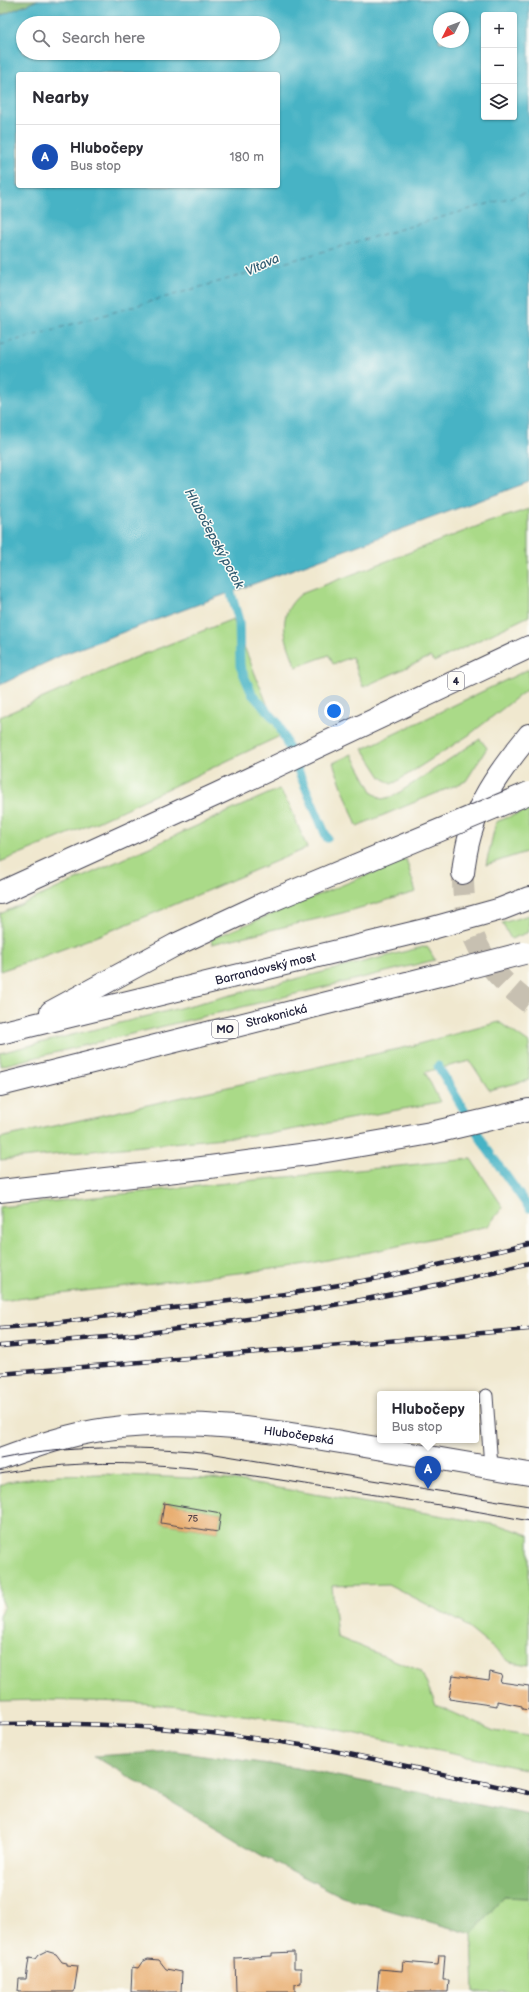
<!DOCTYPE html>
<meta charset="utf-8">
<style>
:root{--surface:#fff;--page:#f7f7f7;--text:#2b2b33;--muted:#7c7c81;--line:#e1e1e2;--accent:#1f6fb2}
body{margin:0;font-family:"Balsamiq Sans",sans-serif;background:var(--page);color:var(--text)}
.controls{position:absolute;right:12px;top:12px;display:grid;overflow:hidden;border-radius:4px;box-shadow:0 1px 3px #0004}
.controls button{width:36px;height:36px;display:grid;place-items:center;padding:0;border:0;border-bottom:1px solid var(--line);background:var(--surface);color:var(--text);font:20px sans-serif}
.compass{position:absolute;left:433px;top:12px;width:36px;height:36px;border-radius:50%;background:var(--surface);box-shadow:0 1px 3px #0004;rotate:228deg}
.you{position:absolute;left:334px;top:711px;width:14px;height:14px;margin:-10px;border:3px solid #fff;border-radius:50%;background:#1a73e8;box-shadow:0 0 0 6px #1a73e833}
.badge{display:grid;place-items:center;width:26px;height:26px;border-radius:50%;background:var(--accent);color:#fff;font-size:13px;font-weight:700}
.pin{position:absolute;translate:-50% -33px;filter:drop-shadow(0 1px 2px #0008)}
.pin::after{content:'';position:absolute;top:21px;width:14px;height:12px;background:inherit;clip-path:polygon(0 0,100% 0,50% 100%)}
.popup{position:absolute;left:377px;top:1391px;width:102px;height:52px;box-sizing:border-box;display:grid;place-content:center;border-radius:4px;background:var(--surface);filter:drop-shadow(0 1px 3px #0005);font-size:13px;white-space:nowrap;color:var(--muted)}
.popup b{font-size:15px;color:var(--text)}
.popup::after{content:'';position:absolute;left:50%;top:100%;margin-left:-8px;border:8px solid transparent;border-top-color:var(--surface)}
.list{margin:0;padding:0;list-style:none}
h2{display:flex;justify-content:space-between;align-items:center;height:52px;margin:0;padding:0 16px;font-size:17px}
h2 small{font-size:13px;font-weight:400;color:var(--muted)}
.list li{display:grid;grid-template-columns:26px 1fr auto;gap:12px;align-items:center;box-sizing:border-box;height:64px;padding:0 16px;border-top:1px solid var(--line)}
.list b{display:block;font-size:15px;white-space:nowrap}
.list p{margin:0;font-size:13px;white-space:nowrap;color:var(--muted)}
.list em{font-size:13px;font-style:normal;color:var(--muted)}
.icon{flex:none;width:22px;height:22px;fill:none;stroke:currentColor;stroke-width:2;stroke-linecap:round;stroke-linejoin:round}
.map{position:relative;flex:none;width:529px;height:1992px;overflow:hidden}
.search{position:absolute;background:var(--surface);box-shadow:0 1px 3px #0004;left:16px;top:16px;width:264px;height:44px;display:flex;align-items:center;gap:10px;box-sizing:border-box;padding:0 14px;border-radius:22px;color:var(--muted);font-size:15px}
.panel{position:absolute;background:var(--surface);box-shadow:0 1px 3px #0004;left:16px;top:72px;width:264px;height:116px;border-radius:4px}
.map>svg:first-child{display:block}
.green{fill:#aada88;stroke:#667e62;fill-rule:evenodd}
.forest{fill:#87ba74;stroke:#546e58}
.water{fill:#47b3c5;stroke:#346a80;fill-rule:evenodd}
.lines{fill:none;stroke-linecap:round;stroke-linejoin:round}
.stream{stroke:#47b3c5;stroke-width:9}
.ferry{stroke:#315c72;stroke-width:1;stroke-dasharray:5 4;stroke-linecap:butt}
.building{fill:#e8ac6d}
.primary-tunnel{stroke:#c7c0b1;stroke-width:22;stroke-dasharray:22 11;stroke-linecap:butt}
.service-casing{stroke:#414051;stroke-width:15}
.tertiary-casing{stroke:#414051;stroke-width:24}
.secondary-casing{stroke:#414051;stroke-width:24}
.primary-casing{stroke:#414051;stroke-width:24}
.service{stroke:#fff;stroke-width:13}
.tertiary{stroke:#fff;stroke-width:22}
.secondary{stroke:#fff;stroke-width:22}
.primary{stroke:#fff;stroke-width:22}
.tram{stroke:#22223b;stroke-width:1}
.rail-casing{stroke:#22223b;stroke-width:4.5}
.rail{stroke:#fdfcf7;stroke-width:3;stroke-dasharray:9;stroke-linecap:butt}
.primary-bridge-casing{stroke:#414051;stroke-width:24;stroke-linecap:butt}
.primary-bridge{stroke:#fff;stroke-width:22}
.labels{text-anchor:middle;stroke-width:3;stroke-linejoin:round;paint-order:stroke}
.number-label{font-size:10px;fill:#544448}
.shield{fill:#fdfcf7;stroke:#646373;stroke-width:1}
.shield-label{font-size:11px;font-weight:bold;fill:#22223b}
.street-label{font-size:12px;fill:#22223b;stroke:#fdfcf7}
.water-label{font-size:13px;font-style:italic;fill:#315c72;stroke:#fdfcf7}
</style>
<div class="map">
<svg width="529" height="1992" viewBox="0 0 529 1992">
<rect width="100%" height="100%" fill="#fdfcf7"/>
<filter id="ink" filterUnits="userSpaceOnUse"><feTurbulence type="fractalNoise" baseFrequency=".025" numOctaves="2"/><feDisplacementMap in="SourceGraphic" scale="8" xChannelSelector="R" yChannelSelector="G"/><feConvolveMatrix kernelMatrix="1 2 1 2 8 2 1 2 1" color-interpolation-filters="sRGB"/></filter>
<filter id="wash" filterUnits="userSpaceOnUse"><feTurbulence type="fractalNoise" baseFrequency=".012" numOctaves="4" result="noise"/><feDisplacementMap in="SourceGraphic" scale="16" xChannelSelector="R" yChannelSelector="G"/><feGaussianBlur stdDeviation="0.9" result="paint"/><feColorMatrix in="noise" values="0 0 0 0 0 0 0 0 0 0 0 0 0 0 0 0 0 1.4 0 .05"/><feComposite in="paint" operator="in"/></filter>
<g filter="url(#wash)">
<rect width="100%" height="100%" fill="#f0e8cf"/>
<!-- green -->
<g class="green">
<path d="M529,509v107l-95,46 -4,-5 -67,30 -11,-30 -19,7 -4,-9 -33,12c-10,-27 -22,-51 5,-73l185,-71z"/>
<polygon points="233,619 280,736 97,822 0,862 0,717 134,658"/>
<polygon points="529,669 529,688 469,735 396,782 391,784 381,777 363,749"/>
<polygon points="480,739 487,748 466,781 357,826 333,763 352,754 373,793 382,799 394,796"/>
<path d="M279,789l11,17 17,42c-102,43 -202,89 -307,123v-57z"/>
<polygon points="529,809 529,851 486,865 496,822"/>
<polygon points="406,859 416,892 342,913 212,944 211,939"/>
<polygon points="529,915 529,932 511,939 502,923"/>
<polygon points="427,946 435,960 0,1066 0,1053"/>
<polygon points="499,1022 529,1043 529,1080 489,1090 470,1061 425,1072 440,1102 274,1133 0,1160 0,1138 411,1046"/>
<polygon points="471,1159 503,1207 488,1226 380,1250 289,1267 0,1301 0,1207 255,1180"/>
<path d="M103,1474l128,6 272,46 26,9v130l-19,-3 -49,-40 -73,-38 -56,2 5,51 84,34 15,34 58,26 35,5v34l-224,-47 -125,-16 -49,-5 -92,-2 -39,1v-86l4,-7 -4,-10v-113l7,-3 51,-7zM164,1503l57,10 -3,19 -57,-9z"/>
<polygon points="503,1897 529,1898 529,1992 474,1992 472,1934"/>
</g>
<!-- forest -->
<g class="forest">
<polygon points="0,0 38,0 0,16"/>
<polygon points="175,1751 297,1768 529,1815 529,1898 503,1897 472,1934 343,1897 261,1855 94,1756"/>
</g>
<!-- water -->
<path class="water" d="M38,0h491v482l-465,172 -64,31v-669zM484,15h30v102h-30zM439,18h24v24h-24zM23,23h250v30h-250zM18,74h260v112h-260z"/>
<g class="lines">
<!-- stream -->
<g class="stream">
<polyline points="225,582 231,593 239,621 240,666 252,694 278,723 327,838"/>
<polyline points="438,1066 487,1149 529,1208"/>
</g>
<!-- ferry -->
<polyline class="ferry" points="0,345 529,192"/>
</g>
<g id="blocks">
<!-- building -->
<g class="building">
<polygon points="164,1503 221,1513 218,1532 161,1523"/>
<polygon points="490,1672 502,1675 500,1682 529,1686 529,1710 522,1709 522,1706 497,1701 497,1706 449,1699 453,1675 489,1680"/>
<polygon points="46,1951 56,1954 62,1962 67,1963 67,1965 78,1966 74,1992 18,1992 19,1979 26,1979 29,1958 35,1959 38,1955"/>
<polygon points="294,1952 294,1968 301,1968 301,1983 295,1984 295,1992 236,1992 235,1958 272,1956 272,1953"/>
<polygon points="439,1955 445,1955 443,1980 449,1980 448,1992 377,1992 379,1969 402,1971 403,1962 438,1965"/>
<polygon points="148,1959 159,1960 166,1969 182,1972 181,1992 131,1992 132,1967 138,1968 142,1962"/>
</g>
</g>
</g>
<g filter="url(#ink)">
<use href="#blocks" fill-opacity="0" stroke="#414051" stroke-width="1"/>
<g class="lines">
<!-- primary-tunnel -->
<path class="primary-tunnel" d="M463,873c-1,57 20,96 66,130"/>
<!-- service casing -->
<g class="service-casing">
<polyline id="service" points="486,1396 491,1467"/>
</g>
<!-- tertiary casing -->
<g class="tertiary-casing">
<g id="tertiary">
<path id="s1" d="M0,1459c35,-13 70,-25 107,-30 83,-12 165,1 246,15 59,10 117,20 176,30"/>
</g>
</g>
<!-- secondary casing -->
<g class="secondary-casing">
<polyline id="secondary" points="0,1191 202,1168 315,1153 431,1133 529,1110"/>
</g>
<!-- primary casing -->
<g class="primary-casing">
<g id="primary">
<path d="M463,873c6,-60 29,-93 66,-138"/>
<polyline points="0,893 215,795 529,647"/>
<polyline points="51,1012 175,945 263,904"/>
<path id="s2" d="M0,1033l429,-104 72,-20 28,-11"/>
<path id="s3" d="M0,1085l451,-113"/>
</g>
</g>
<!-- service -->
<use href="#service" class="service"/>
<!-- tertiary -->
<use href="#tertiary" class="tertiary"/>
<!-- secondary -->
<use href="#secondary" class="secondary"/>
<!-- primary -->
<use href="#primary" class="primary"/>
<!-- tram -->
<g class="tram">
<path d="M0,1459c68,-14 135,-13 203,-7l326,54"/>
<path d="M0,1474c112,-23 219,-4 330,14 66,10 133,20 199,33"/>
</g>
<!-- rail casing -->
<g class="rail-casing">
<g id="rail">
<polyline points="0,1328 37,1325 293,1293 385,1277 529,1244"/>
<path d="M0,1346c54,-5 109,-8 163,-15 123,-16 246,-37 366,-68"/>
<polyline points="0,1374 529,1329"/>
<path d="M0,1724c101,-3 201,5 301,21 76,13 152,32 228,48"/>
</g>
</g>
<!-- rail -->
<use href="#rail" class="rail"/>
<!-- primary-bridge casing -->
<g class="primary-bridge-casing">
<g id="primary-bridge">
<polyline points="263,904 529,793"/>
<polyline points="451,972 524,953"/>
</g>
</g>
<!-- primary-bridge -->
<use href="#primary-bridge" class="primary-bridge"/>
</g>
</g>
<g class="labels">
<!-- number labels -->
<g class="number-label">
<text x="193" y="1522">75</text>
</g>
<!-- shield labels -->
<g class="shield">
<rect x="448" y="672" width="16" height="18" rx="3"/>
<rect x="212" y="1020" width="26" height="18" rx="3"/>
</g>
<g class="shield-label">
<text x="456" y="685">4</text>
<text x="225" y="1033">MO</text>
</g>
<!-- street labels -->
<g class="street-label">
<text dy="4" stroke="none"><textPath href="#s2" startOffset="273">Barrandovský most</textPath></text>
<text dy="4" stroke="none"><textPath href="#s3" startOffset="285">Strakonická</textPath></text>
<text dy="4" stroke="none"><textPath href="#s1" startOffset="304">Hlubočepská</textPath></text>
</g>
<!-- water labels -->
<g class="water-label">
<text transform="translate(262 264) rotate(-25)" y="5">Vltava</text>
<text transform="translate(215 538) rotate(62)" y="5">Hlubočepský potok</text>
</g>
</g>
</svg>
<div class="controls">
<button>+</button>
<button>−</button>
<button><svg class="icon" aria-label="layers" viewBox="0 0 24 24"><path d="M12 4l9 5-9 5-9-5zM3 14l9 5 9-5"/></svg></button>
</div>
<svg class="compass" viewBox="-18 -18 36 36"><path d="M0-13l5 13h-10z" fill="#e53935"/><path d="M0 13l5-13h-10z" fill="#7c7c81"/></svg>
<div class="you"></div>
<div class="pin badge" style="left:428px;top:1489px;background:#1a4fb4">A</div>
<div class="popup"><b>Hlubočepy</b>Bus stop</div>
<div class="search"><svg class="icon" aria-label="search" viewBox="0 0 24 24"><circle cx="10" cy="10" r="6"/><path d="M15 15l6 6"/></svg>Search here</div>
<section class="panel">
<h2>Nearby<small></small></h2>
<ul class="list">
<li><span class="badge" style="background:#1a4fb4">A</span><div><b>Hlubočepy</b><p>Bus stop</p></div><em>180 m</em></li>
</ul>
</section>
</div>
